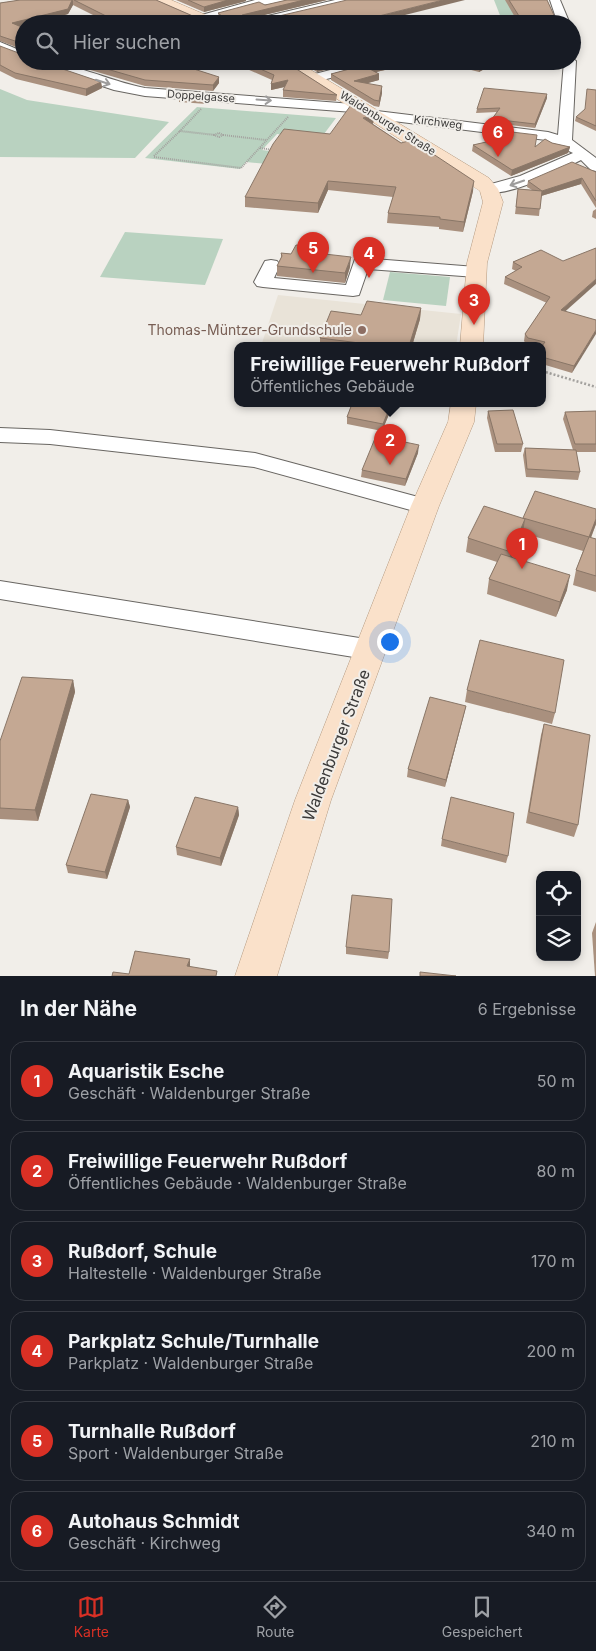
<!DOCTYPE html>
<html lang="de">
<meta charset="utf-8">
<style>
:root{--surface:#171b24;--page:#20242c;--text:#f1f3f6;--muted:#9ea1a6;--line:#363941;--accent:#d93025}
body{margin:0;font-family:Inter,sans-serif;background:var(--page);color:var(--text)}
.controls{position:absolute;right:15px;bottom:15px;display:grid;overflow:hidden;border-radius:10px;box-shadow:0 2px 8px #0003}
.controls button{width:45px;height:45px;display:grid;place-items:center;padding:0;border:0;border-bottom:1px solid var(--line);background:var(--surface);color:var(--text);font:25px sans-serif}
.you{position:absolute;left:389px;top:641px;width:18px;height:18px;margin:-12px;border:4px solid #fff;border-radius:50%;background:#1a73e8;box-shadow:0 0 0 8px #1a73e833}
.badge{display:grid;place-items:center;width:32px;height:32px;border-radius:50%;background:var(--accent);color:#fff;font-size:16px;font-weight:700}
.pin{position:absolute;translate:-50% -41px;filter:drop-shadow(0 1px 2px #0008)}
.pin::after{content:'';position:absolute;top:26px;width:18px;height:15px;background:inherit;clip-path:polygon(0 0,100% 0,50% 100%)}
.popup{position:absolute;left:234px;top:342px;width:312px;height:65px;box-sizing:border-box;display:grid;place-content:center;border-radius:10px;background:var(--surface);filter:drop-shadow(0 1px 4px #0005);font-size:16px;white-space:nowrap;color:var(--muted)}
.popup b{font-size:19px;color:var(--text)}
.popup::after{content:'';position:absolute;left:50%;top:100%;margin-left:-10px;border:10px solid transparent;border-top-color:var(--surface)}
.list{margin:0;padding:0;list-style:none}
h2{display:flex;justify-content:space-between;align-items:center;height:65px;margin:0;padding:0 20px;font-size:21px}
h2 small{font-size:16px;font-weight:400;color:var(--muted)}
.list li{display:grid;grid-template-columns:32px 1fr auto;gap:15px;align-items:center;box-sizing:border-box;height:80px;margin:0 10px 10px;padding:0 10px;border:1px solid var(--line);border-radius:15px}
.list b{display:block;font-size:19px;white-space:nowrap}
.list p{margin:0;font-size:16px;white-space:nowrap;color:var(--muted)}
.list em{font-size:16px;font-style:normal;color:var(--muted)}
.icon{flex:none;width:28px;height:28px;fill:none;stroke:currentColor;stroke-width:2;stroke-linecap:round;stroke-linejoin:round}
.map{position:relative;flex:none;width:596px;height:976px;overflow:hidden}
.search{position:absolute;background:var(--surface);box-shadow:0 2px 8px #0003;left:15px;right:15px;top:15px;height:55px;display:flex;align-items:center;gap:12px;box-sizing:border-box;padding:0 18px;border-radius:28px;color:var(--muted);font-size:19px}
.sheet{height:605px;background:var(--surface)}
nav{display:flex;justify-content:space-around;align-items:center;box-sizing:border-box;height:70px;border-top:1px solid var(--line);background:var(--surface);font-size:14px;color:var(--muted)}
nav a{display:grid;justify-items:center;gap:2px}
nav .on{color:var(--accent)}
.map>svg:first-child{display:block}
.built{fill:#e9e3d8}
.green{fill:#b9d2c0}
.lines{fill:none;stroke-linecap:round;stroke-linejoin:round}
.minor-casing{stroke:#696662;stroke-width:2}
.major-casing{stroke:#b59a80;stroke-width:1}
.path-far1{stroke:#a3a19e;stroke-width:2;stroke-dasharray:1 1;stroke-linecap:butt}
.path{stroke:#a3a19e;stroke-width:2.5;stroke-dasharray:2 2;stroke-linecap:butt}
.minor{fill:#fff;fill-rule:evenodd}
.major{fill:#fae1ca;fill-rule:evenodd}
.wall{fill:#a9907e}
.shaded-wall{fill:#897667}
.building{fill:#c4a893;stroke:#897667}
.oneway{stroke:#9d9c9c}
.education-dot{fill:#8d6e63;stroke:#f1eee9;stroke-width:2}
.labels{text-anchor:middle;stroke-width:4;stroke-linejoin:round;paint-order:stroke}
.far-street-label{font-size:11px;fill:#3b3a39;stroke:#f1eee9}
.education-label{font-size:14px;fill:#785e54;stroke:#f1eee9;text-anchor:end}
.near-street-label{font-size:16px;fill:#3b3a39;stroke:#f1eee9}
</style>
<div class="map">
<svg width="596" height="976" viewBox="0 0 596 976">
<rect width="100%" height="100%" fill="#f1eee9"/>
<!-- built -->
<polygon class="built" points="278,295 461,314 456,346 261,346"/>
<!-- green -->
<g class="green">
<polygon points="494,0 531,0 536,23 503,23"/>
<polygon points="0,89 27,100 169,122 135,158 0,157"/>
<polygon points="197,107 336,118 321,138 277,134 262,150 277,152 267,164 246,162 240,169 145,158"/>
<polygon points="125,232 223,239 205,285 100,277"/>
<polygon points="390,272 450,277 446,306 383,300"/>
</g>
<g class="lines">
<!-- minor casing -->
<g class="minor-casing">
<g id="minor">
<polygon points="255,0 289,0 284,3 261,5 202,21 196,18 198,16"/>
<polygon points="335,0 354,0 353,2 262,24 242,24 243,22"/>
<polygon points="550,0 560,0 570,24 558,24"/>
<polygon points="0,42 24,52 24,60 0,50"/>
<path d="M572,58l4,3 -4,79 24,18v13l-5,-1 -10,-10c-21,11 -74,38 -97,32l-3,-3 3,-3 36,-10 53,-23 -27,-13 -169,-21 -7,-4 7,-4 171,21 10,3 6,-74h8z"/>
<path d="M34,61c38,0 74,20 111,27l221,17 7,4 -7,4 -221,-17 -31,-6 -78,-26z"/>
<polygon points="365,61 386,61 384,64 315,82 309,78 311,75"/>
<polygon points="361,258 476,267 482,268 485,272 482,276 476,277 368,269 359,295 353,296 263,287 257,286 254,282 265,261 271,260 277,261 280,265 274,278 346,285 355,259"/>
<polygon points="0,428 50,430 255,453 433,501 436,506 433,511 425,514 254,467 50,444 0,442"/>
<polygon points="0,581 372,640 381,643 385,650 381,657 372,660 0,599"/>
</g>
</g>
<!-- major casing -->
<g class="major-casing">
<g id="major">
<polygon points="153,0 171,0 220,21 222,24 203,24 155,3"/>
<polygon points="278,61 296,61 489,178 498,189 503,202 487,263 483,346 460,346 467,263 483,202 480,191"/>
<polygon points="451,404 476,404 474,422 439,506 331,800 277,976 235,976 295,800 411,506 448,422"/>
</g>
</g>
<!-- path-far1 -->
<g class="path-far1">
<polyline points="201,109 180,131 215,135"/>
<polygon points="219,133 223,135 219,137 214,135"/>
<polyline points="223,135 266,140"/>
<polyline points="260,148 273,150"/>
<polyline points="154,156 180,131"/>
<polyline points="154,157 241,168 288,117"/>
</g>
<!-- path -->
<polyline class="path" points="542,371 596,387"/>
<!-- minor -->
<use href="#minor" class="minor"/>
<!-- major -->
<use href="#major" class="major"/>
</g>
<!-- wall -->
<g class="wall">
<polygon points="20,0 156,0 202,20 221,20 219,18 218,13 265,5 287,0 327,0 247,19 375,22 382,24 111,24 73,5 68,14 33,24 24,24 24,26 21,27 24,28 24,50 0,41 0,3"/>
<polygon points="176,0 246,0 246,1 204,12"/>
<polygon points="505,0 547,0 558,24 519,24"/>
<polygon points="0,46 24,61 101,82 102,88 86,96 16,79 0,71"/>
<polygon points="53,61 155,61 219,83 213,91 145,86 63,62"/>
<polygon points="229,61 284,61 337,95 336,101 283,97 283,90 285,87 271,90 271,84 272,80"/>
<polygon points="300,61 357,61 317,72"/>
<polygon points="379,61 499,61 479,72 448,64 431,69 416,63 376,72 379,74 379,80 367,83 382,93 379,107 374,106 331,80 331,74"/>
<polygon points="596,90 596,131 575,121 576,117 585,110"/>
<polygon points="547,98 535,128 492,123 492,119 497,112 476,113 477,109"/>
<polygon points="179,99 207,100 207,104 179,102"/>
<polygon points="374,115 373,124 473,191 463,232 439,229 439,227 387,223 388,213 393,197 328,190 318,213 245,207 245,197 330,134"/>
<polygon points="495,130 535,147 552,143 570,147 568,153 511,176 472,151 473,145 500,139 494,135"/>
<polygon points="596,172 596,208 581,184 541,196 539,216 515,214 518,189 532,190 527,187 528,181"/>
<polygon points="596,209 596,219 592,217 593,211"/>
<polygon points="541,250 566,312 596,320 572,373 542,364 542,346 533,346 527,345 524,341 525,334 547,303 504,284 505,277 516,271 512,269 513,262"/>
<polygon points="281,253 291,254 318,253 350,267 345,283 277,276 277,266 281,258"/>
<polygon points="421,308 420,319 412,346 320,346 320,338 361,315"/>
<polygon points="352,404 393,404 382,431 347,424 347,417"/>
<polygon points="488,411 523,444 521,452 495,452 487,418"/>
<polygon points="596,411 596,452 576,452 580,472 578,480 526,477 523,455 525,448 573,450 563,419 565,412"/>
<polygon points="418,453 405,486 361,477 362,470"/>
<polygon points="596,509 596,524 591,538 596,539 596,592 573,585 576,570 583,551 523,533 512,557 567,590 556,617 487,594 489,579 497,562 466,552 468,538 522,518"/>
<polygon points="73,680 75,692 38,821 0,819 0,741"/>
<polygon points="467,690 555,713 552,724 465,702"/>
<polygon points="466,706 464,714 445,787 407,777 408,769"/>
<polygon points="544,724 578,825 574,837 526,823 541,735"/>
<polygon points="128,800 130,807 107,879 68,873 66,865"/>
<polygon points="238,807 239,815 221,866 177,855 176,847"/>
<polygon points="442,839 508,856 506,863 441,846"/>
<polygon points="596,922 596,976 595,976 592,933"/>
<polygon points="346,947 389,952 388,959 346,954"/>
</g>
<!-- shaded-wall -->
<g class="shaded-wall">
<polygon points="73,0 73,5 68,14 33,24 24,24 24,26 13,29 12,23"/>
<polygon points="228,0 246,0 246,1 204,12 204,7"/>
<polygon points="304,0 327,0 243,20 240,19 242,15"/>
<polygon points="443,0 465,0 369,24 363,20"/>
<polygon points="334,61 357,61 317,72 317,65"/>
<polygon points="398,61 416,61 416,63 367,74 368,68"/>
<polygon points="438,61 448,61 448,64 431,69 431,63"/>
<polygon points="489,61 499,61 479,72 480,66"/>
<polygon points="379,74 379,80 354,87 354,81"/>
<polygon points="219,77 219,83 213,91 213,85"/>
<polygon points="288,80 288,86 271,90 271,84"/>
<polygon points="101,82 102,88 86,96 86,89"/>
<polygon points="382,86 382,93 379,107 379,101"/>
<polygon points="547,94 547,98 535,128 535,124"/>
<polygon points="374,115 373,124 363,118"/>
<polygon points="570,147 568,153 511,176 512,170"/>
<polygon points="582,178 581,184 541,196 542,191"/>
<polygon points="328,181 328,190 318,213 318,203"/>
<polygon points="474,181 473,191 463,232 464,222"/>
<polygon points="351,257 350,267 345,283 345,273"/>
<polygon points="596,279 596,284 559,317 561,310"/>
<polygon points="421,308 420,319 412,346 409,346"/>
<polygon points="596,330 596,334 572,373 574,366"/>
<polygon points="391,404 393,404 393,405 382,431 383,424"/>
<polygon points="419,445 418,453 405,486 406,479"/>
<polygon points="525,519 523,533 508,566 511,552"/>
<polygon points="596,519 596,524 585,552 589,537"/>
<polygon points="570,575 567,590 556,617 560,602"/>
<polygon points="73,680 75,692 38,821 35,810"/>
<polygon points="466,706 464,714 445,787 446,780"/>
<polygon points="128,800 130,807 107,879 105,872"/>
<polygon points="238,807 239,815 221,866 220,858"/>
<polygon points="190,959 190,966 188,973 187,966"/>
</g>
<!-- building -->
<g class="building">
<polygon points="20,0 72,0 68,9 12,23 24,28 24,44 0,36 0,3"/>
<polygon points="74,0 156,0 202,20 222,20 223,17 218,13 259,2 265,5 287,0 304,0 242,15 240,19 262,20 347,0 443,0 363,20 382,24 122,24"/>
<polygon points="188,0 228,0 204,7"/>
<polygon points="509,0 547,0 558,24 524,24"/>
<polygon points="0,46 24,55 24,61 39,61 101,82 86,89 15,73 0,65"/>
<polygon points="79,61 155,61 165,65 172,62 219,77 213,85 145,80"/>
<polygon points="242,61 284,61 337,95 283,90 288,80 271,84 274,75"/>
<polygon points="310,61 334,61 317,65"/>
<polygon points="379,61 398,61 368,68 379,74 354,81 382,86 379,101 374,100 331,74"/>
<polygon points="427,61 438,61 431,63"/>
<polygon points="462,61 489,61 480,66"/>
<polygon points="484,88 547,94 535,124 492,119 500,108 477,109"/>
<polygon points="587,89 596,90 596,126 576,117 585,109"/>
<polygon points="180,98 207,100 207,101 179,99"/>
<polygon points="351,105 358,105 374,115 363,118 401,143 412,140 474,181 464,222 440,219 440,217 388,213 396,187 328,181 318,203 245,197 273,144 284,129 330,134"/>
<polygon points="495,130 537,135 535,147 545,139 552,143 570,147 512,170 473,145 508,137"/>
<polygon points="572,162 596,172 596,201 582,178 542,191 528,181"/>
<polygon points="518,189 542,191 540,209 516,207"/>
<polygon points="296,245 318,247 316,253 351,257 345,273 277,266 282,256 281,253 291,254"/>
<polygon points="596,248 596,279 561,310 596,320 596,330 574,366 542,357 542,346 545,342 528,338 525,334 550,297 505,277 522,267 513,262 541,250 563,261"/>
<polygon points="367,301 421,308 409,346 383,346 320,338 331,311 361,315"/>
<polygon points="352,404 391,404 383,424 347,417"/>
<polygon points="513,410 523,444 497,444 488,411"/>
<polygon points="596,411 596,444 575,444 565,412"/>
<polygon points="376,436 419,445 406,479 362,470"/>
<polygon points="525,448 576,450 580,472 527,469"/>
<polygon points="535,491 596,509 596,519 589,537 596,539 596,576 576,570 589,537 523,518"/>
<polygon points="484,506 525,519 511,552 468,538"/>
<polygon points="501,554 570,575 560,602 489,579"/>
<polygon points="480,640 564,660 555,713 467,690"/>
<polygon points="22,677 73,680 35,810 0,808 0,741"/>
<polygon points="430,697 466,706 446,780 408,769"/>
<polygon points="544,724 590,735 578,825 529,812"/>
<polygon points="91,794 128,800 105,872 66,865"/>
<polygon points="195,797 238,807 220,858 176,847"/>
<polygon points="451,797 514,813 508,856 442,839"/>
<polygon points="352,895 392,899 389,952 346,947"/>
<polygon points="135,951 190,959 187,966 217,971 216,976 112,976 113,972 129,974"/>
<polygon points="420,972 456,976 420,976"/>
</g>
<!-- one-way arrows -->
<defs><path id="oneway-shaft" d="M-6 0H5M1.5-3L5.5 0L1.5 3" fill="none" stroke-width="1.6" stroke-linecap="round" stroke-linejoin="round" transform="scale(1.25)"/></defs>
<g class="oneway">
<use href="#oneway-shaft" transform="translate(103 82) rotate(18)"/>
<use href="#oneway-shaft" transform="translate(264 100) rotate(4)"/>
<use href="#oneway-shaft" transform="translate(517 183) rotate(161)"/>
</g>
<!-- markers -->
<circle class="education-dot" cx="362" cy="330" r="5"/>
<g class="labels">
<!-- far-street labels -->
<g class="far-street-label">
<text transform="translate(201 96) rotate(4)" y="4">Doppelgasse</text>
<text transform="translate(438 122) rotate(7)" y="4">Kirchweg</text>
<text transform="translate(388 123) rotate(32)" y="4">Waldenburger Straße</text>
</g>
<!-- education labels -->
<g class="education-label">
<text x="352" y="335">Thomas-Müntzer-Grundschule</text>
</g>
<!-- near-street labels -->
<g class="near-street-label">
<text transform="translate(336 745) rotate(-69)" y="6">Waldenburger Straße</text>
</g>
</g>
</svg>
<div class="controls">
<button><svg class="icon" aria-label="locate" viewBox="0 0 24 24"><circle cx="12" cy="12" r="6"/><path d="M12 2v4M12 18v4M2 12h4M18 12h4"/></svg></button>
<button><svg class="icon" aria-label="layers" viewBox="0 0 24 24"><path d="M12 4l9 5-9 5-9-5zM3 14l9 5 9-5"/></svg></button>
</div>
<div class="you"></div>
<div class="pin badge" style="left:522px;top:569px">1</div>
<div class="pin badge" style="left:390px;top:465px">2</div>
<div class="popup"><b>Freiwillige Feuerwehr Rußdorf</b>Öffentliches Gebäude</div>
<div class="pin badge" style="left:474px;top:325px">3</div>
<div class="pin badge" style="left:369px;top:278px">4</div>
<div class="pin badge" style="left:313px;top:273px">5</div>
<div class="pin badge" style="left:498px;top:157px">6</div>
<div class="search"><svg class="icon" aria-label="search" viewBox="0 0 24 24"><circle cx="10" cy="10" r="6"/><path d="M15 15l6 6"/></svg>Hier suchen</div>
</div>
<section class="sheet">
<h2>In der Nähe<small>6 Ergebnisse</small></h2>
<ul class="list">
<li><span class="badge">1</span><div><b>Aquaristik Esche</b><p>Geschäft · Waldenburger Straße</p></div><em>50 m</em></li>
<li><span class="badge">2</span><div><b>Freiwillige Feuerwehr Rußdorf</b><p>Öffentliches Gebäude · Waldenburger Straße</p></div><em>80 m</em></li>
<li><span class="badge">3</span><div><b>Rußdorf, Schule</b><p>Haltestelle · Waldenburger Straße</p></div><em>170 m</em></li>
<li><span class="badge">4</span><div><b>Parkplatz Schule/Turnhalle</b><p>Parkplatz · Waldenburger Straße</p></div><em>200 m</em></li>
<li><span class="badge">5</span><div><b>Turnhalle Rußdorf</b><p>Sport · Waldenburger Straße</p></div><em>210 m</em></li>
<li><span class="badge">6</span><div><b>Autohaus Schmidt</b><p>Geschäft · Kirchweg</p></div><em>340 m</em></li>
</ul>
</section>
<nav>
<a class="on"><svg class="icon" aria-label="map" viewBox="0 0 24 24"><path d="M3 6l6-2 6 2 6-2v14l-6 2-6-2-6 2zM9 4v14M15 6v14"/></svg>Karte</a>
<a><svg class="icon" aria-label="directions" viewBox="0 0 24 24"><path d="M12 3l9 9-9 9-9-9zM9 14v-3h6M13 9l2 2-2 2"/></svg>Route</a>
<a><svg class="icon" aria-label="saved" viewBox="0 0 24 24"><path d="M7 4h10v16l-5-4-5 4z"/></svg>Gespeichert</a>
</nav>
